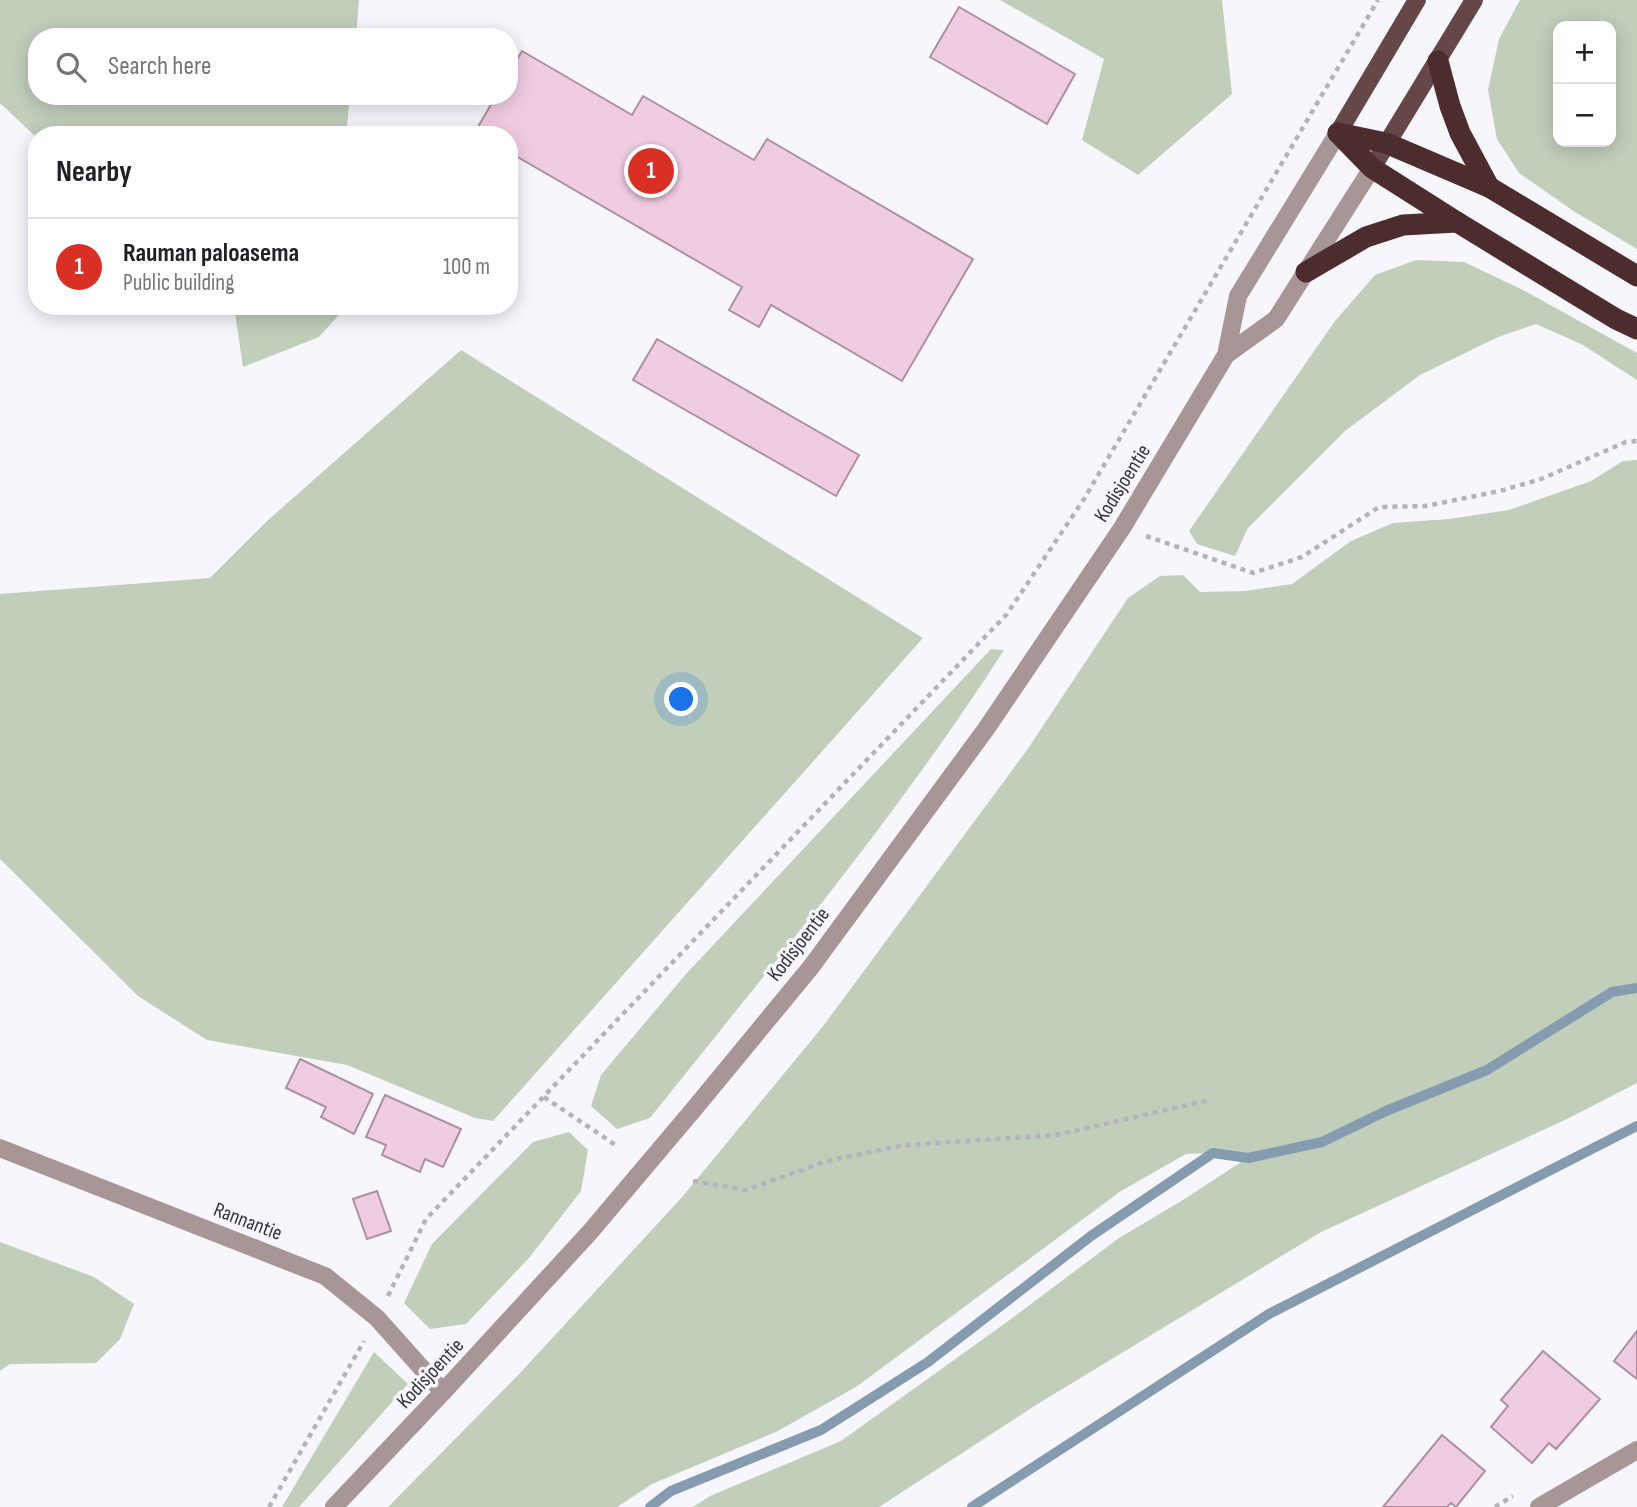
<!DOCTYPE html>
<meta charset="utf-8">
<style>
:root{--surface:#fff;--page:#f2f2f2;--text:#202124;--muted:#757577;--line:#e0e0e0;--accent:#d93025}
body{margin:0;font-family:"Sofia Sans Condensed",sans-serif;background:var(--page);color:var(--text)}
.controls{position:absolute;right:21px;top:21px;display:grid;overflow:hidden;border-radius:14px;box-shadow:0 4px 18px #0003}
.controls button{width:63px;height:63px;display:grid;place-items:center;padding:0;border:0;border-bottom:2px solid var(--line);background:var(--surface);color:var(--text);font:35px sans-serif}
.you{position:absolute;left:682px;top:700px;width:24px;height:24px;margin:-18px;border:5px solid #fff;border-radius:50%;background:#1a73e8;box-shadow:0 0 0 10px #1a73e833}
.badge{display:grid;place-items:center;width:46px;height:46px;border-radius:50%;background:var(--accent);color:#fff;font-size:23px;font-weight:700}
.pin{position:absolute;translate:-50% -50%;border:4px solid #fff;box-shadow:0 2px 7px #0006}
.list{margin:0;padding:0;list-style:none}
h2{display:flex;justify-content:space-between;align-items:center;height:91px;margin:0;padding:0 28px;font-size:30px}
h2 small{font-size:23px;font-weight:400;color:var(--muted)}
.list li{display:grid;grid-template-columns:46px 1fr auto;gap:21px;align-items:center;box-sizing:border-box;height:98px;padding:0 28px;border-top:2px solid var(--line)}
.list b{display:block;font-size:26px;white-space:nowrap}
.list p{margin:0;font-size:23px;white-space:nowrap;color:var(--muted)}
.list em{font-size:23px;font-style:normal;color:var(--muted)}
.icon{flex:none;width:38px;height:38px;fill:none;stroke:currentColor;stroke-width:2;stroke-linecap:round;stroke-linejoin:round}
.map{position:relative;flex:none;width:1637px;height:1507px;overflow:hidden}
.search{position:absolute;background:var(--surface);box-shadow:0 4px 18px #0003;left:28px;top:28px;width:490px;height:77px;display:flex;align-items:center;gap:18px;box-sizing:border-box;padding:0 24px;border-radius:28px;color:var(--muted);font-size:26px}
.panel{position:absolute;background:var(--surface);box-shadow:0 4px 18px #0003;left:28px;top:126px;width:490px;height:189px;border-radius:28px}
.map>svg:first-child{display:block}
.green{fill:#c0ceba;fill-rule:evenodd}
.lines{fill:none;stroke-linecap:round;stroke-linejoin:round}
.stream{stroke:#859bb0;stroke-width:10}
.building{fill:#f0cce2;stroke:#ac90a1;stroke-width:2}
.path{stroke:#b4b3bb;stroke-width:4.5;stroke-dasharray:5 5;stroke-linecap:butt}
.minor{stroke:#a89596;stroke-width:18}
.major{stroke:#654748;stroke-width:18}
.highway{stroke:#4d2c2e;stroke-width:21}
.labels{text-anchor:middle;stroke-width:7;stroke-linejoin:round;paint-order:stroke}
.street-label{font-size:21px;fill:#36343f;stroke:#f7f6fc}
</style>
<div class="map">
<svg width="1637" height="1507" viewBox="0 0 1637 1507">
<rect width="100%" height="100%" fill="#f7f6fc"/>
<!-- green -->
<g class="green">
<polygon points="0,0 359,0 356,37 37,37 37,96 350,96 346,135 37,135 37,138 0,103"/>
<polygon points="1000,0 1222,0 1232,94 1138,175 1082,140 1104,59"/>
<path d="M1520,0h117v249l-62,-37 -56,-39 -22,-34 -9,-49 11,-51zM1611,26v116h-53v-116z"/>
<polygon points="1416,260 1464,262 1523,290 1637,353 1637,380 1583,345 1536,324 1498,337 1420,375 1345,431 1248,528 1235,556 1197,544 1189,531 1335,321 1375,275"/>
<polygon points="234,306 347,306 319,337 243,367"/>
<polygon points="461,350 923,638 493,1121 475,1118 347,1065 207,1040 138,996 0,859 0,594 210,578 267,521"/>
<polygon points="1637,460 1637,1083 1565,1120 1321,1232 1036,1405 879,1507 693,1507 710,1496 841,1441 1011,1319 1119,1238 1183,1200 1247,1158 1213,1153 1186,1154 1121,1191 856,1387 776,1432 652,1484 617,1507 388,1507 522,1371 683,1196 824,1025 1027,750 1128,598 1160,576 1183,575 1200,592 1245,591 1292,584 1351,541 1393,523 1449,519 1509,510 1591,481 1623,461"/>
<path d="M991,649l13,1c-106,165 -232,315 -354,468l-33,11 -26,-23 10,-31 85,-101z"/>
<polygon points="569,1132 588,1150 581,1191 529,1258 466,1324 430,1329 404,1303 432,1244 533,1142"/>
<polygon points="0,1242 94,1277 134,1304 120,1339 96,1363 10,1364 0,1371"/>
<polygon points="374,1352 408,1384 299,1507 282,1507"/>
</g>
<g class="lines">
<!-- stream -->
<g class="stream">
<polyline points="650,1507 671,1491 821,1430 928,1362 1091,1236 1213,1153 1248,1158 1322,1142 1386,1111 1487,1070 1612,992 1637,988"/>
<polyline points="972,1507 1269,1314 1637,1126"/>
</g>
</g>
<!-- building -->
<g class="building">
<polygon points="959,7 1075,74 1047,124 930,57"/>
<polygon points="522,51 632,115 643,96 754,160 767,139 973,259 902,381 771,305 759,327 729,310 742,287 509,152 509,135 479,135 475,132 496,96 509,96 509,73"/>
<polygon points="657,339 859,455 836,496 633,380"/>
<polygon points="300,1059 373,1094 354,1134 321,1117 326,1107 286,1088"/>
<polygon points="385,1095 461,1129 443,1167 425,1159 420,1172 382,1155 386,1145 366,1137"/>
<polygon points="377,1191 391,1231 367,1239 353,1199"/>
<polygon points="1637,1331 1637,1379 1614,1361"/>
<polygon points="1543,1351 1600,1399 1556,1449 1549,1443 1532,1463 1491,1427 1508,1406 1501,1400"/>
<polygon points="1442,1435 1485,1471 1456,1507 1451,1503 1447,1507 1383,1507"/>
</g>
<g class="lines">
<!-- path -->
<g class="path">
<polyline points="1146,536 1253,573 1302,557 1379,507 1426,506 1500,491 1541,479 1626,442 1637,441"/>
<polyline points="544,1097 617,1146"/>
<polyline points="693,1181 746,1190 827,1161 905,1145 1056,1135 1210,1100"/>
<polyline points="388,1296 426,1219 1007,614 1084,499 1378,0"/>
<polyline points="269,1507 364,1341"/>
<polyline points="1495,1507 1513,1496"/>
</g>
<!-- minor -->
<g class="minor">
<polyline points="1226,355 1276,319 1372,168"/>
<polyline points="0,1148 325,1276 377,1318 443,1392"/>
<polyline points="334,1507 443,1392 590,1232 694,1109 811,967 986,729 1122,528 1226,355 1238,296 1338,133"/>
<polyline points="1539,1507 1637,1450"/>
</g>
<!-- major -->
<g class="major">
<polyline points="1338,133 1417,0"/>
<polyline points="1372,168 1474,0"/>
</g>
<!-- highway -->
<g class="highway">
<polyline points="1438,61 1450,106 1460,133 1489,187 1637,276"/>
<polyline points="1338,133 1372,168 1457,222 1616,319 1637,329"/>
<polyline points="1338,133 1386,143 1489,187"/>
<polyline points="1306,272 1366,237 1403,225 1457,222"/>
</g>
</g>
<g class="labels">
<!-- street labels -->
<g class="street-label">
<text transform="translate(1122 483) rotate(-58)" y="7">Kodisjoentie</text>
<text transform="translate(798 944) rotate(-52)" y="7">Kodisjoentie</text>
<text transform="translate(248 1221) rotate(21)" y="7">Rannantie</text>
<text transform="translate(430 1373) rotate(-47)" y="7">Kodisjoentie</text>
</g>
</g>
</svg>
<div class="controls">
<button>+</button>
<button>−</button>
</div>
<div class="you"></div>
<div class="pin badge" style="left:651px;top:171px">1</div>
<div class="search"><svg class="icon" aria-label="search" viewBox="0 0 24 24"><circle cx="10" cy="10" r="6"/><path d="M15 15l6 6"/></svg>Search here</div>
<section class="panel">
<h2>Nearby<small></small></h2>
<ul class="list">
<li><span class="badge">1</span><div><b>Rauman paloasema</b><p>Public building</p></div><em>100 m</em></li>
</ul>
</section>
</div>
